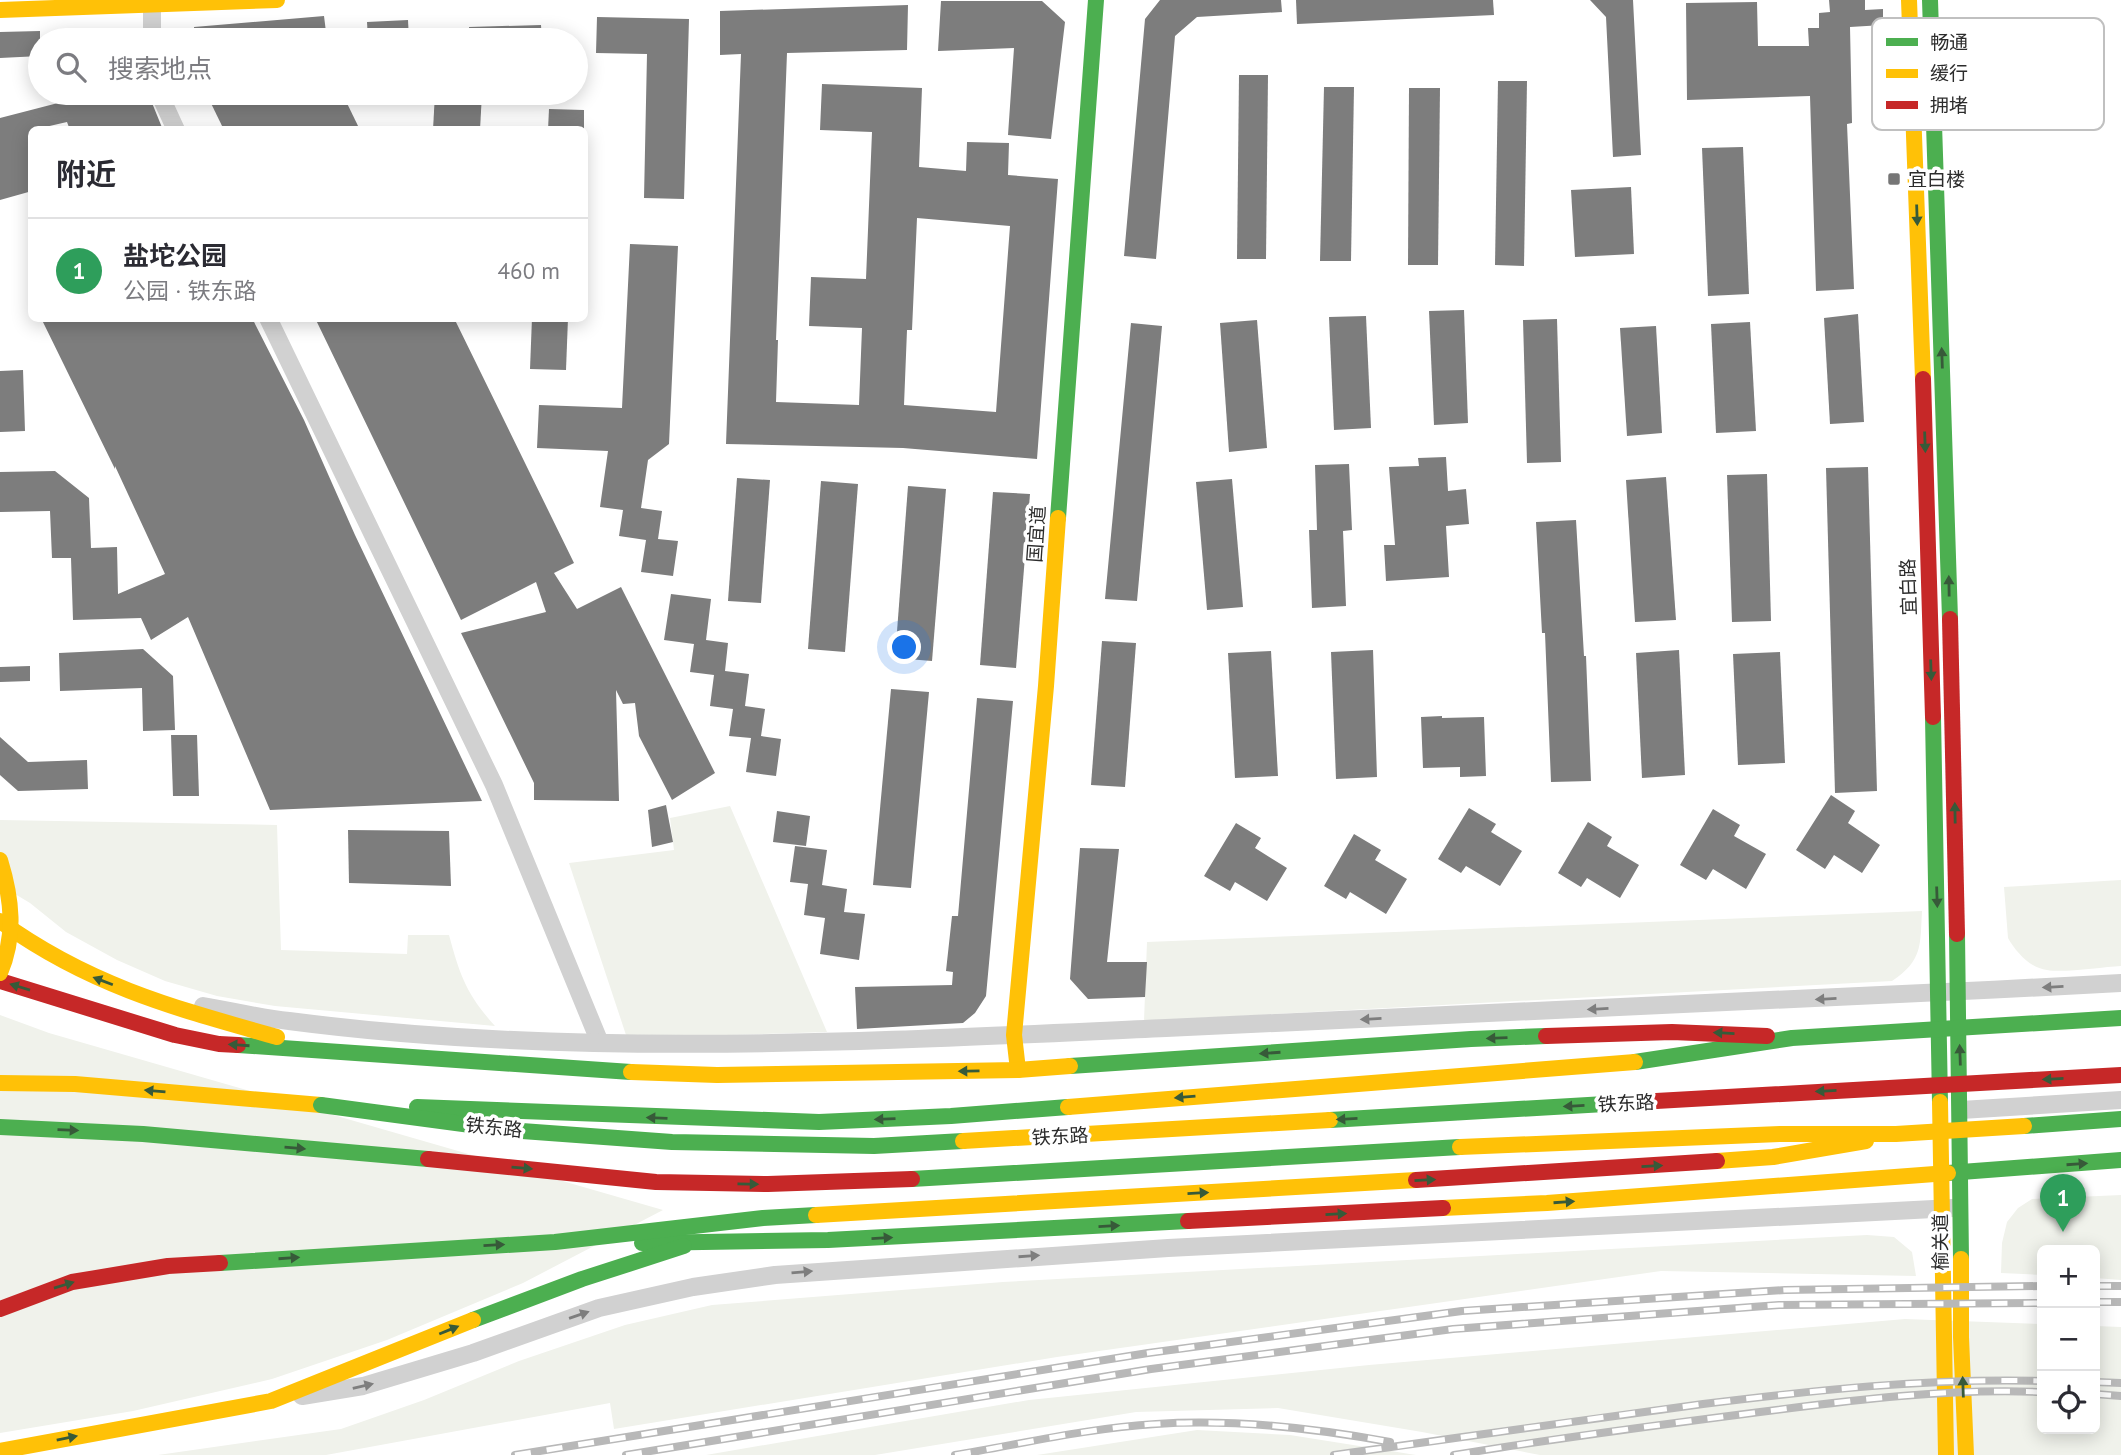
<!DOCTYPE html>
<html lang="zh">
<meta charset="utf-8">
<style>
:root{--surface:#fff;--page:#f7f7f7;--text:#2b2b33;--muted:#7c7c81;--line:#e1e1e2;--accent:#111827}
body{margin:0;font-family:"PT Sans","Noto Sans SC",sans-serif;background:var(--page);color:var(--text)}
.controls{position:absolute;right:21px;bottom:21px;display:grid;overflow:hidden;border-radius:10px;box-shadow:0 4px 18px #0003}
.controls button{width:63px;height:63px;display:grid;place-items:center;padding:0;border:0;border-bottom:2px solid var(--line);background:var(--surface);color:var(--text);font:35px sans-serif}
.you{position:absolute;left:905px;top:648px;width:24px;height:24px;margin:-18px;border:5px solid #fff;border-radius:50%;background:#1a73e8;box-shadow:0 0 0 10px #1a73e833}
.badge{display:grid;place-items:center;width:46px;height:46px;border-radius:50%;background:var(--accent);color:#fff;font-size:23px;font-weight:700}
.pin{position:absolute;translate:-50% -58px;filter:drop-shadow(0 2px 4px #0008)}
.pin::after{content:'';position:absolute;top:37px;width:24px;height:21px;background:inherit;clip-path:polygon(0 0,100% 0,50% 100%)}
.list{margin:0;padding:0;list-style:none}
h2{display:flex;justify-content:space-between;align-items:center;height:91px;margin:0;padding:0 28px;font-size:30px}
h2 small{font-size:23px;font-weight:400;color:var(--muted)}
.list li{display:grid;grid-template-columns:46px 1fr auto;gap:21px;align-items:center;box-sizing:border-box;height:105px;padding:0 28px;border-top:2px solid var(--line)}
.list b{display:block;font-size:26px;white-space:nowrap}
.list p{margin:0;font-size:23px;white-space:nowrap;color:var(--muted)}
.list em{font-size:23px;font-style:normal;color:var(--muted)}
.icon{flex:none;width:38px;height:38px;fill:none;stroke:currentColor;stroke-width:2;stroke-linecap:round;stroke-linejoin:round}
.map{position:relative;flex:none;width:2121px;height:1455px;overflow:hidden}
.search{position:absolute;background:var(--surface);box-shadow:0 4px 18px #0003;left:28px;top:28px;width:560px;height:77px;display:flex;align-items:center;gap:18px;box-sizing:border-box;padding:0 24px;border-radius:38px;color:var(--muted);font-size:26px}
.panel{position:absolute;background:var(--surface);box-shadow:0 4px 18px #0003;left:28px;top:126px;width:560px;height:196px;border-radius:10px}
.map>svg:first-child{display:block}
.green{fill:#f0f2eb}
.building{fill:#7d7d7d;fill-rule:evenodd}
.lines{fill:none;stroke-linecap:round;stroke-linejoin:round}
.street{stroke:#d1d1d1;stroke-width:18}
.fast{stroke:#4caf50;stroke-width:16}
.slow{stroke:#ffc107;stroke-width:16}
.jam{stroke:#c62828;stroke-width:16}
.rail-casing{stroke:#b8b8b8;stroke-width:8}
.rail{stroke:#fff;stroke-width:5;stroke-dasharray:16;stroke-linecap:butt}
.fast-bridge{stroke:#4caf50;stroke-width:16}
.slow-bridge{stroke:#ffc107;stroke-width:16}
.jam-bridge{stroke:#c62828;stroke-width:16}
.oneway{fill:#375a39}
.oneway2{fill:#7e7e7e}
.poi-dot{fill:#767676;stroke:#fff;stroke-width:2.5}
.labels{text-anchor:middle;stroke-width:7;stroke-linejoin:round;paint-order:stroke}
.poi-label{font-size:19px;fill:#2c2c2c;stroke:#fff;text-anchor:start}
.street-label{font-size:19px;fill:#2c2c2c;stroke:#fff}
.key{fill:#fff;stroke:#c0c0c0;stroke-width:2}
.key-label{font-size:19px;fill:#2c2c2c}
</style>
<div class="map">
<svg width="2121" height="1455" viewBox="0 0 2121 1455">
<rect width="100%" height="100%" fill="#fff"/>
<!-- green -->
<g class="green">
<polygon points="730,806 827,1032 627,1038 569,863 674,850 670,818"/>
<path d="M0,820l277,5 4,125 126,4 1,-19h41c11,41 18,60 46,91l-220,-20 -58,-10 -52,-15 -48,-21 -51,-28 -36,-29 -30,-18z"/>
<path d="M2121,880v86c-19,1 -57,7 -74,4 -17,-2 -31,-18 -39,-32l-4,-51z"/>
<path d="M1922,911c-2,35 1,49 -30,70l-748,40 3,-79z"/>
<polygon points="0,1015 49,1033 663,1210 523,1283 387,1340 272,1379 133,1411 0,1433"/>
<polygon points="2121,1195 2121,1280 2095,1278 2095,1250 2042,1250 2042,1275 2001,1273 2002,1243 2007,1222 2018,1208 2032,1199"/>
<polygon points="1867,1235 1894,1237 1912,1252 1916,1276 1661,1271 1057,1357 614,1429 610,1403 326,1455 158,1455 341,1429 424,1400 519,1361 625,1325 712,1305 1003,1282"/>
<polygon points="1905,1319 2042,1324 2042,1429 2095,1429 2095,1326 2121,1327 2121,1455 1540,1455 1422,1432 1278,1408 1136,1412 875,1455 706,1455 1029,1400 1369,1365"/>
<polygon points="1197,1430 1290,1435 1416,1455 1037,1455"/>
</g>
<!-- building -->
<g class="building">
<polygon points="1160,0 1281,0 1282,12 1197,17 1175,36 1156,259 1124,256 1145,19"/>
<polygon points="1296,0 1493,0 1494,15 1297,24"/>
<polygon points="1590,0 1633,0 1641,155 1613,157 1606,17"/>
<polygon points="1829,0 1865,0 1865,10 1883,9 1883,25 1850,27 1852,123 1847,124 1854,289 1816,291 1810,96 1687,100 1686,3 1757,2 1758,46 1809,46 1808,28 1819,28 1819,13 1830,12"/>
<polygon points="941,1 1042,1 1065,22 1051,139 1008,135 1014,48 938,51"/>
<path d="M908,5l-1,45 -120,3 -11,287h2l-2,62 83,3 3,-77 -53,-2 2,-49 55,2 6,-147 -52,-2 2,-46 100,4 -3,79 47,4 1,-29 42,1 -1,32 50,4 -21,280 -134,-11 -177,-4 15,-390 -21,1v-44zM917,218l93,8 -14,186 -92,-7 3,-75h5z"/>
<polygon points="324,16 327,40 195,40 194,27"/>
<polygon points="597,17 689,19 684,199 644,198 647,54 596,53"/>
<polygon points="408,20 409,40 368,40 367,22"/>
<polygon points="541,25 542,40 469,40 469,27"/>
<polygon points="40,31 40,56 0,58 0,32"/>
<polygon points="1239,75 1268,75 1266,259 1237,259"/>
<polygon points="1498,81 1527,81 1524,266 1495,265"/>
<polygon points="1324,87 1354,87 1351,261 1320,261"/>
<polygon points="1409,88 1440,88 1438,265 1408,265"/>
<polygon points="53,93 148,93 163,130 70,130 67,122 32,130 32,191 0,200 0,118 58,103"/>
<polygon points="206,93 342,93 360,130 224,130"/>
<polygon points="435,93 482,93 480,130 433,130"/>
<polygon points="549,109 584,110 584,130 548,130"/>
<polygon points="1743,147 1749,294 1708,296 1702,148"/>
<polygon points="1631,187 1634,254 1575,257 1571,190"/>
<polygon points="630,244 678,246 669,444 648,460 641,508 662,511 658,539 678,541 673,576 641,572 646,540 619,536 623,510 600,507 608,451 537,448 539,405 622,408"/>
<polygon points="1464,310 1468,423 1434,425 1429,311"/>
<polygon points="1858,314 1864,422 1830,424 1824,318"/>
<polygon points="1366,316 1371,428 1334,430 1329,317"/>
<polygon points="41,318 252,318 304,420 355,535 482,801 270,810 188,617 151,640 141,618 73,620 71,558 52,558 50,511 0,512 0,472 55,471 89,498 91,548 117,547 118,594 165,574 115,466 115,469"/>
<polygon points="315,318 454,318 574,563 554,573 577,609 621,587 715,773 672,800 639,736 635,703 623,704 616,690 619,801 534,800 534,783 461,633 546,612 536,582 461,620"/>
<polygon points="532,318 568,318 566,370 530,369"/>
<polygon points="1557,319 1561,462 1527,463 1523,320"/>
<polygon points="1257,320 1267,448 1229,452 1220,323"/>
<polygon points="1750,322 1756,431 1716,433 1711,324"/>
<polygon points="1131,323 1162,326 1137,601 1105,599"/>
<polygon points="1656,326 1662,433 1627,436 1620,328"/>
<polygon points="23,370 25,431 0,432 0,371"/>
<polygon points="1446,457 1448,491 1466,489 1469,524 1446,526 1449,577 1386,581 1384,545 1395,545 1389,467 1419,466 1418,458"/>
<polygon points="1349,464 1352,530 1343,531 1346,606 1312,608 1309,530 1317,530 1315,465"/>
<polygon points="1868,467 1877,791 1835,793 1826,468"/>
<polygon points="1767,474 1771,621 1732,622 1727,475"/>
<polygon points="1666,477 1676,620 1635,622 1626,480"/>
<polygon points="737,478 770,480 761,603 728,601"/>
<polygon points="1232,479 1243,607 1207,610 1196,482"/>
<polygon points="821,481 858,484 845,652 808,649"/>
<polygon points="908,486 946,489 932,661 895,658"/>
<polygon points="993,492 1030,494 1016,668 980,665"/>
<polygon points="1576,520 1584,656 1586,656 1591,781 1551,782 1545,633 1542,633 1536,522"/>
<polygon points="671,594 711,599 706,640 728,643 725,671 749,674 745,706 765,709 761,736 781,739 776,776 746,772 751,738 729,736 733,709 710,706 714,675 690,672 694,644 664,640"/>
<polygon points="1102,641 1136,643 1125,787 1091,785"/>
<polygon points="143,649 173,676 175,730 143,731 142,688 60,691 59,653"/>
<polygon points="1373,650 1377,777 1336,779 1331,652"/>
<polygon points="1679,650 1685,775 1642,778 1636,653"/>
<polygon points="1271,651 1278,776 1235,778 1228,653"/>
<polygon points="1780,652 1785,763 1738,765 1733,654"/>
<polygon points="30,666 30,681 0,682 0,667"/>
<polygon points="891,689 929,692 911,888 873,885"/>
<polygon points="977,698 1013,701 986,996 975,1013 963,1023 857,1029 855,987 952,985 953,972 946,971 952,916 958,916"/>
<polygon points="1442,716 1442,718 1484,717 1486,776 1460,777 1460,767 1423,768 1421,717"/>
<polygon points="171,735 197,735 199,796 173,796"/>
<polygon points="0,737 28,762 87,760 88,789 18,791 0,775"/>
<polygon points="1831,795 1855,811 1848,823 1880,845 1862,873 1834,855 1825,869 1796,850"/>
<polygon points="666,805 673,842 652,847 648,810"/>
<polygon points="1469,808 1496,824 1491,832 1522,851 1500,886 1466,866 1461,873 1438,859"/>
<polygon points="1713,809 1740,825 1734,836 1766,854 1746,889 1713,869 1706,880 1680,865"/>
<polygon points="777,811 810,816 806,846 773,842"/>
<polygon points="1588,822 1612,837 1607,846 1639,865 1620,898 1587,878 1581,887 1558,873"/>
<polygon points="1236,823 1261,838 1255,848 1287,868 1267,901 1235,882 1230,891 1204,876"/>
<polygon points="348,830 449,831 451,886 349,883"/>
<polygon points="1354,834 1381,850 1375,860 1407,879 1386,914 1350,892 1346,899 1324,886"/>
<polygon points="795,846 827,850 822,885 847,889 844,912 865,914 859,960 820,954 825,918 804,915 808,884 790,882"/>
<polygon points="1080,848 1119,849 1107,962 1147,962 1145,997 1088,999 1070,979"/>
</g>
<g class="lines">
<!-- street -->
<g class="street">
<polyline points="152,40 152,4"/>
<polyline points="159,93 176,130"/>
<polyline points="268,318 494,785 600,1043"/>
<path d="M203,1006c29,5 57,12 86,15 291,38 585,20 877,7 319,-14 637,-28 955,-45"/>
<polyline points="1961,1110 2121,1100"/>
<polyline points="302,1396 363,1386 473,1353 599,1308 693,1287 775,1275 1168,1248 1953,1208"/>
</g>
<!-- fast -->
<g class="fast">
<polyline points="1930,0 1950,619"/>
<polyline points="1058,518 1096,0"/>
<polyline points="1933,717 1940,1102"/>
<polyline points="1957,934 1961,1259"/>
<polyline points="238,1045 631,1072"/>
<polyline points="1635,1062 1792,1038 2121,1018"/>
<polyline points="1070,1066 1471,1039 1546,1036"/>
<polyline points="417,1107 819,1122 951,1116 1068,1107"/>
<polyline points="2024,1126 2121,1119"/>
<polyline points="1948,1173 2121,1160"/>
<polyline points="642,1243 828,1240 1188,1221"/>
<polyline points="220,1263 555,1242 763,1218 816,1215"/>
<polyline points="473,1320 582,1279 684,1246"/>
</g>
<!-- slow -->
<g class="slow">
<polyline points="1909,0 1923,379"/>
<polyline points="0,10 277,0"/>
<path d="M0,921c88,64 174,87 277,116"/>
<polyline points="1018,1070 1014,1035 1046,686 1058,518"/>
<polyline points="631,1072 717,1075 1018,1070 1070,1066"/>
<polyline points="0,1083 75,1084 321,1105"/>
<polyline points="1940,1102 1946,1455"/>
<polyline points="1068,1107 1635,1062"/>
<polyline points="1717,1161 1773,1157 1866,1141"/>
<polyline points="1443,1208 1547,1203 1948,1173"/>
<polyline points="816,1215 1416,1180"/>
<polyline points="1961,1259 1961,1337 1966,1455"/>
<polyline points="0,1451 271,1401 473,1320"/>
</g>
<!-- jam -->
<g class="jam">
<polyline points="1923,379 1933,717"/>
<polyline points="1950,619 1957,934"/>
<polyline points="0,981 175,1035 219,1044 238,1045"/>
<polyline points="1546,1036 1672,1032 1767,1036"/>
<polyline points="1416,1180 1717,1161"/>
<polyline points="1188,1221 1443,1208"/>
<polyline points="0,1309 72,1282 168,1266 220,1263"/>
</g>
<!-- rail casing -->
<g class="rail-casing">
<g id="rail">
<polyline points="2095,1286 2121,1286"/>
<polyline points="2095,1302 2121,1302"/>
<polyline points="2095,1382 2121,1383"/>
<polyline points="2095,1394 2121,1396"/>
<polyline points="515,1455 1148,1353 1462,1311 1785,1290 2042,1286"/>
<polyline points="626,1455 1151,1369 1453,1329 1779,1305 2042,1303"/>
<path d="M955,1455c66,-11 133,-27 201,-31 77,-5 158,4 234,18"/>
<path d="M1334,1455c123,-17 246,-35 369,-51 113,-14 225,-26 339,-23"/>
<path d="M1454,1455c102,-17 204,-30 306,-43 93,-12 189,-24 282,-20"/>
</g>
</g>
<!-- rail -->
<use href="#rail" class="rail"/>
<!-- fast-bridge -->
<g class="fast-bridge">
<polyline points="321,1105 508,1130 672,1142 874,1146 963,1141"/>
<polyline points="1330,1120 1656,1101"/>
<polyline points="0,1127 143,1134 428,1159"/>
<polyline points="912,1179 1460,1147"/>
</g>
<!-- slow-bridge -->
<g class="slow-bridge">
<path d="M0,860c12,39 16,75 0,113"/>
<polyline points="963,1141 1330,1120"/>
<polyline points="1460,1147 1780,1134 1896,1134 2024,1126"/>
</g>
<!-- jam-bridge -->
<g class="jam-bridge">
<polyline points="1656,1101 2121,1075"/>
<polyline points="428,1159 656,1182 768,1184 912,1179"/>
</g>
</g>
<!-- one-way arrows -->
<defs><path id="oneway-solid" d="M-6-.8H1V-3.2L6.5 0L1 3.2V.8H-6Z" transform="scale(1.75)"/></defs>
<g class="oneway">
<use href="#oneway-solid" transform="translate(1917 215) rotate(88)"/>
<use href="#oneway-solid" transform="translate(1942 358) rotate(-92)"/>
<use href="#oneway-solid" transform="translate(1925 442) rotate(88)"/>
<use href="#oneway-solid" transform="translate(1949 586) rotate(-91)"/>
<use href="#oneway-solid" transform="translate(1931 670) rotate(88)"/>
<use href="#oneway-solid" transform="translate(1955 813) rotate(-91)"/>
<use href="#oneway-solid" transform="translate(1937 897) rotate(88)"/>
<use href="#oneway-solid" transform="translate(103 981) rotate(-159)"/>
<use href="#oneway-solid" transform="translate(20 987) rotate(-163)"/>
<use href="#oneway-solid" transform="translate(1724 1033) rotate(-177)"/>
<use href="#oneway-solid" transform="translate(1497 1038) rotate(178)"/>
<use href="#oneway-solid" transform="translate(239 1045) rotate(-176)"/>
<use href="#oneway-solid" transform="translate(1270 1053) rotate(176)"/>
<use href="#oneway-solid" transform="translate(1960 1055) rotate(-92)"/>
<use href="#oneway-solid" transform="translate(969 1071) rotate(179)"/>
<use href="#oneway-solid" transform="translate(2053 1079) rotate(177)"/>
<use href="#oneway-solid" transform="translate(155 1091) rotate(-175)"/>
<use href="#oneway-solid" transform="translate(1826 1091) rotate(177)"/>
<use href="#oneway-solid" transform="translate(1185 1097) rotate(175)"/>
<use href="#oneway-solid" transform="translate(1574 1106) rotate(177)"/>
<use href="#oneway-solid" transform="translate(657 1118) rotate(-178)"/>
<use href="#oneway-solid" transform="translate(885 1119) rotate(178)"/>
<use href="#oneway-solid" transform="translate(1347 1119) rotate(177)"/>
<use href="#oneway-solid" transform="translate(68 1130) rotate(2)"/>
<use href="#oneway-solid" transform="translate(295 1148) rotate(5)"/>
<use href="#oneway-solid" transform="translate(2077 1164) rotate(-4)"/>
<use href="#oneway-solid" transform="translate(1652 1166) rotate(-3)"/>
<use href="#oneway-solid" transform="translate(522 1168) rotate(5)"/>
<use href="#oneway-solid" transform="translate(1425 1180) rotate(-3)"/>
<use href="#oneway-solid" transform="translate(748 1184) rotate(1)"/>
<use href="#oneway-solid" transform="translate(1198 1193) rotate(-3)"/>
<use href="#oneway-solid" transform="translate(1564 1202) rotate(-4)"/>
<use href="#oneway-solid" transform="translate(1336 1214) rotate(-3)"/>
<use href="#oneway-solid" transform="translate(1109 1226) rotate(-3)"/>
<use href="#oneway-solid" transform="translate(882 1238) rotate(-3)"/>
<use href="#oneway-solid" transform="translate(494 1245) rotate(-3)"/>
<use href="#oneway-solid" transform="translate(289 1258) rotate(-4)"/>
<use href="#oneway-solid" transform="translate(64 1285) rotate(-17)"/>
<use href="#oneway-solid" transform="translate(449 1330) rotate(-22)"/>
<use href="#oneway-solid" transform="translate(1963 1387) rotate(-92)"/>
<use href="#oneway-solid" transform="translate(67 1438) rotate(-11)"/>
</g>
<g class="oneway2">
<use href="#oneway-solid" transform="translate(2053 987) rotate(177)"/>
<use href="#oneway-solid" transform="translate(1826 999) rotate(177)"/>
<use href="#oneway-solid" transform="translate(1598 1009) rotate(177)"/>
<use href="#oneway-solid" transform="translate(1371 1019) rotate(177)"/>
<use href="#oneway-solid" transform="translate(1029 1256) rotate(-4)"/>
<use href="#oneway-solid" transform="translate(802 1272) rotate(-5)"/>
<use href="#oneway-solid" transform="translate(579 1315) rotate(-19)"/>
<use href="#oneway-solid" transform="translate(363 1386) rotate(-13)"/>
</g>
<!-- markers -->
<rect class="poi-dot" x="1887" y="172" width="14" height="14" rx="3.5"/>
<g class="labels">
<!-- poi labels -->
<g class="poi-label">
<text x="1908" y="186">宜白楼</text>
</g>
<!-- street labels -->
<g class="street-label">
<text transform="translate(1036 534) rotate(-86)" y="7">国宜道</text>
<text transform="translate(1908 587) rotate(-92)" y="7">宜白路</text>
<text transform="translate(1626 1103) rotate(-3)" y="7">铁东路</text>
<text transform="translate(494 1127) rotate(6)" y="7">铁东路</text>
<text transform="translate(1060 1136) rotate(-3)" y="7">铁东路</text>
<text transform="translate(1940 1242) rotate(-90)" y="7">榆关道</text>
</g>
</g>
<!-- legend -->
<rect x="1872" y="18" width="232" height="112" rx="10" class="key"/>
<rect x="1886" y="38" width="32" height="8" fill="#4caf50"/>
<rect x="1886" y="69" width="32" height="9" fill="#ffc107"/>
<rect x="1886" y="101" width="32" height="8" fill="#c62828"/>
<g class="key-label">
<text x="1930" y="49">畅通</text>
<text x="1930" y="80">缓行</text>
<text x="1930" y="112">拥堵</text>
</g>
</svg>
<div class="controls">
<button>+</button>
<button>−</button>
<button><svg class="icon" aria-label="locate" viewBox="0 0 24 24"><circle cx="12" cy="12" r="6"/><path d="M12 2v4M12 18v4M2 12h4M18 12h4"/></svg></button>
</div>
<div class="you"></div>
<div class="pin badge" style="left:2063px;top:1232px;background:#2e9e5b">1</div>
<div class="search"><svg class="icon" aria-label="search" viewBox="0 0 24 24"><circle cx="10" cy="10" r="6"/><path d="M15 15l6 6"/></svg>搜索地点</div>
<section class="panel">
<h2>附近<small></small></h2>
<ul class="list">
<li><span class="badge" style="background:#2e9e5b">1</span><div><b>盐坨公园</b><p>公园 · 铁东路</p></div><em>460 m</em></li>
</ul>
</section>
</div>
